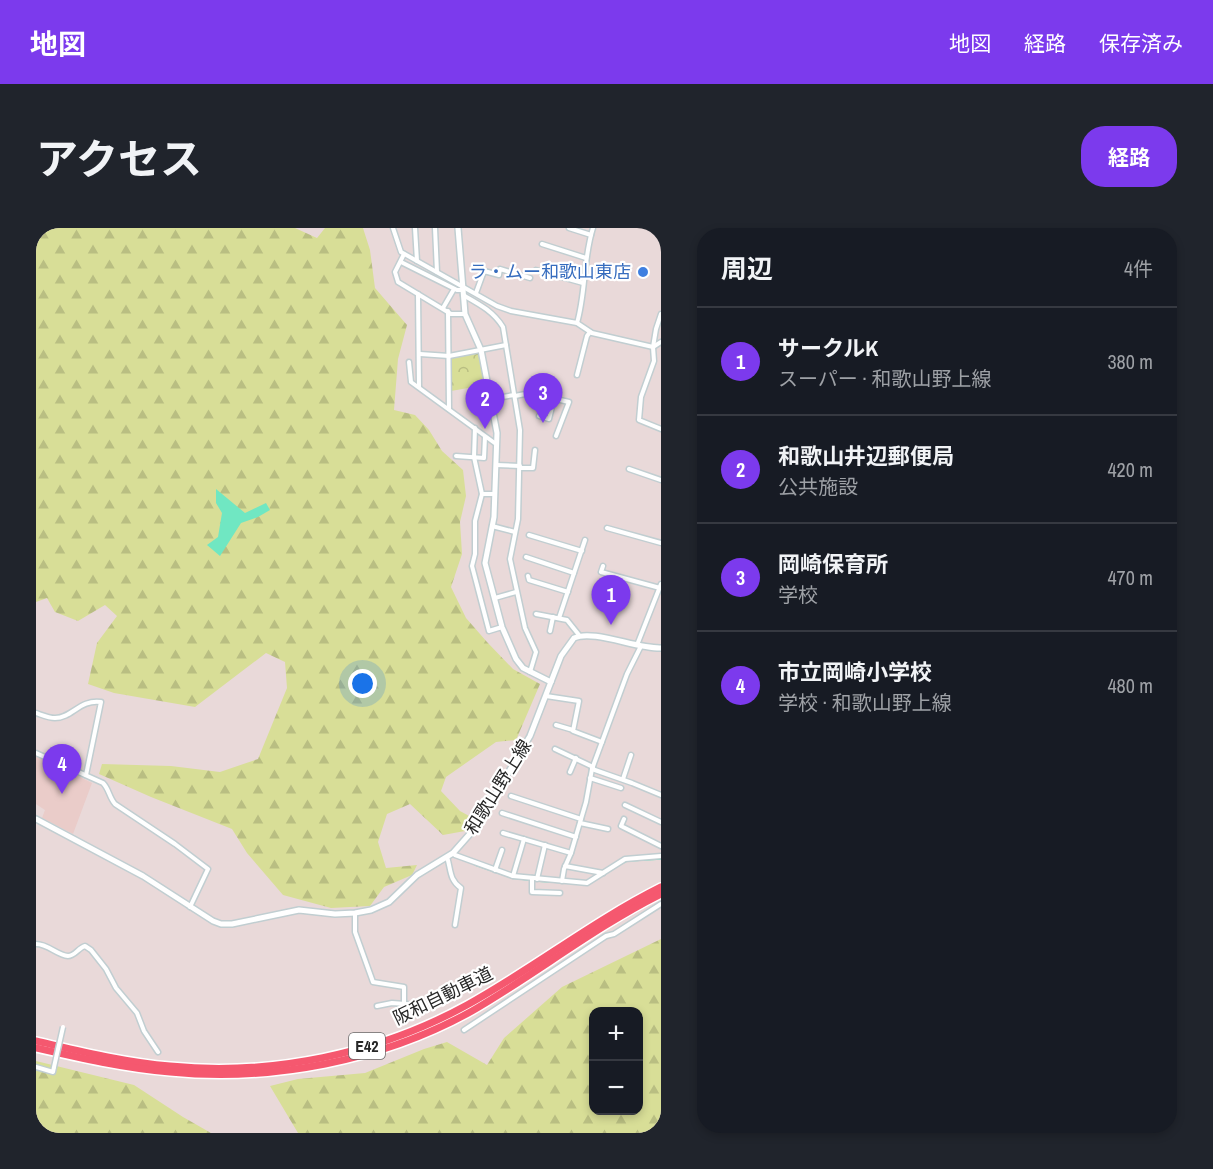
<!DOCTYPE html>
<html lang="ja">
<meta charset="utf-8">
<style>
:root{--surface:#171b24;--page:#20242c;--text:#f1f3f6;--muted:#9ea1a6;--line:#363941;--accent:#7c3aed}
body{margin:0;font-family:"Archivo Narrow","Noto Sans JP",sans-serif;background:var(--page);color:var(--text)}
.controls{position:absolute;right:18px;bottom:18px;display:grid;overflow:hidden;border-radius:12px;box-shadow:0 3px 9px #0003}
.controls button{width:54px;height:54px;display:grid;place-items:center;padding:0;border:0;border-bottom:2px solid var(--line);background:var(--surface);color:var(--text);font:30px sans-serif}
.you{position:absolute;left:327px;top:456px;width:21px;height:21px;margin:-15px;border:4px solid #fff;border-radius:50%;background:#1a73e8;box-shadow:0 0 0 9px #1a73e833}
.badge{display:grid;place-items:center;width:39px;height:39px;border-radius:50%;background:var(--accent);color:#fff;font-size:20px;font-weight:700}
.pin{position:absolute;translate:-50% -50px;filter:drop-shadow(0 2px 3px #0008)}
.pin::after{content:'';position:absolute;top:32px;width:21px;height:18px;background:inherit;clip-path:polygon(0 0,100% 0,50% 100%)}
.list{margin:0;padding:0;list-style:none}
h2{display:flex;justify-content:space-between;align-items:center;height:78px;margin:0;padding:0 24px;font-size:26px}
h2 small{font-size:20px;font-weight:400;color:var(--muted)}
.list li{display:grid;grid-template-columns:39px 1fr auto;gap:18px;align-items:center;box-sizing:border-box;height:108px;padding:0 24px;border-top:2px solid var(--line)}
.list b{display:block;font-size:22px;white-space:nowrap}
.list p{margin:0;font-size:20px;white-space:nowrap;color:var(--muted)}
.list em{font-size:20px;font-style:normal;color:var(--muted)}
.map{position:relative;flex:none;width:625px;height:905px;overflow:hidden;border-radius:24px}
header{display:flex;align-items:center;gap:36px;box-sizing:border-box;height:84px;padding:0 30px;background:var(--accent);color:#fff}
header strong{font-size:28px}
nav{display:flex;gap:33px;margin-inline-start:auto;font-size:21px}
.intro{display:flex;align-items:center;justify-content:space-between;box-sizing:border-box;height:144px;padding:0 36px}
h1{margin:0;font-size:42px}
.button{padding:15px 27px;border-radius:24px;background:var(--accent);color:#fff;font-size:21px;font-weight:700}
main{display:flex;gap:36px;padding:0 36px}
aside{flex:1;background:var(--surface);border-radius:24px;box-shadow:0 3px 9px #0003}
.map>svg:first-child{display:block}
.education{fill:#eaccc9}
.forest{fill:url(#forest-firs);fill-rule:evenodd}
.park{fill:url(#park-crowns)}
.water{fill:#70e7c2}
.lines{fill:none;stroke-linecap:round;stroke-linejoin:round}
.stream{stroke:#70e7c2;stroke-width:1.5}
.street-casing{stroke:#c1ced1;stroke-width:7}
.secondary-casing{stroke:#c1ced1;stroke-width:8}
.highway-casing{stroke:#fff;stroke-width:10}
.street{stroke:#fff;stroke-width:4}
.secondary{stroke:#fff;stroke-width:5}
.highway{stroke:#f5586f;stroke-width:7}
.street-bridge-casing{stroke:#c1ced1;stroke-width:7;stroke-linecap:butt}
.street-bridge{stroke:#fff;stroke-width:4}
.shop-dot{fill:#3f7fe0;stroke:#fff;stroke-width:2}
.labels{text-anchor:middle;stroke-width:4.5;stroke-linejoin:round;paint-order:stroke}
.shield{fill:#fff;stroke:#686868;stroke-width:1.5}
.shield-label{font-size:16px;font-weight:bold;fill:#272727}
.shop-label{font-size:18px;fill:#366cbe;stroke:#fff;text-anchor:end}
.street-label{font-size:18px;fill:#272727;stroke:#fff}
</style>
<header>
<strong>地図</strong>
<nav><a>地図</a><a>経路</a><a>保存済み</a></nav>
</header>
<div class="intro"><h1>アクセス</h1><a class="button">経路</a></div>
<main>
<div class="map">
<svg width="625" height="905" viewBox="0 0 625 905">
<defs>
<pattern id="forest-firs" width="22" height="20" patternUnits="userSpaceOnUse" patternTransform="scale(1.5)"><rect width="22" height="20" fill="#d8de97"/><path d="M5 1l3.5 6h-7zM16 11l3.5 6h-7z" fill="#b9be82"/></pattern>
<pattern id="park-crowns" width="20" height="18" patternUnits="userSpaceOnUse" patternTransform="scale(1.5)"><rect width="20" height="18" fill="#d8de97"/><path d="M2 6a3 3 0 1 1 6 0M12 15a3 3 0 1 1 6 0" fill="none" stroke="#b9be82"/></pattern>
</defs>
<rect width="100%" height="100%" fill="#e9d9d9"/>
<!-- education -->
<polygon class="education" points="0,527 56,555 37,606 6,590 9,582 0,576"/>
<!-- forest -->
<g class="forest">
<polygon points="0,0 259,0 281,10 289,0 327,0 334,22 339,60 371,97 362,131 358,182 379,187 393,202 406,223 427,242 430,268 424,294 426,326 415,359 430,390 451,414 477,441 504,456 480,512 460,514 410,549 405,563 424,583 435,589 429,603 407,607 374,576 351,586 342,614 350,640 381,637 376,647 348,659 334,678 295,680 247,667 211,625 196,601 115,569 63,546 66,536 135,538 184,544 222,531 251,460 249,434 230,425 159,479 78,465 52,456 61,415 81,388 69,377 42,393 19,384 11,370 0,374"/>
<path d="M625,711v194h-363l-28,-47 28,-7 67,-6 59,-24 23,-7 40,23 17,-27 58,-51zM558,784h44v98h-44z"/>
<polygon points="0,833 98,857 147,889 175,905 0,905"/>
</g>
<!-- park -->
<polygon class="park" points="442,124 449,157 415,163 415,130"/>
<!-- water -->
<polygon class="water" points="180,261 209,285 230,275 234,282 222,289 205,295 184,328 171,317 182,309 186,285 180,275"/>
<g class="lines">
<!-- stream -->
<g class="stream">
<polyline points="439,637 476,650 492,652"/>
<polyline points="579,639 591,633 625,631"/>
<polyline points="499,653 531,655"/>
</g>
<!-- street casing -->
<g class="street-casing">
<g id="street">
<polyline points="357,0 365,24 461,78 475,83 541,95 556,105 617,119 625,114"/>
<polyline points="379,0 381,33"/>
<polyline points="399,0 401,44"/>
<polyline points="533,0 555,7"/>
<polyline points="506,16 550,30"/>
<polyline points="368,26 359,44 362,54 415,86 429,86"/>
<polyline points="365,34 421,62 426,62"/>
<polyline points="500,42 547,55"/>
<polyline points="440,65 448,43 463,47 464,41 494,50"/>
<polyline points="382,66 383,159"/>
<path d="M427,67c16,9 30,16 40,32l17,103 -2,89 -8,40 15,69 11,24 -6,20"/>
<polyline points="407,80 418,61"/>
<polyline points="412,83 413,181"/>
<polyline points="625,86 620,101 617,119 618,133 605,169 603,192 625,201"/>
<path d="M541,95c9,-31 6,-64 16,-95"/>
<polyline points="384,126 413,128 470,117"/>
<polyline points="373,134 375,154 460,216"/>
<polyline points="541,147 551,108 554,104"/>
<polyline points="479,168 494,165 533,174 520,208"/>
<polyline points="455,171 478,167"/>
<polyline points="503,188 513,191 518,171"/>
<polyline points="439,200 438,229 446,266 439,293 439,326 436,338 453,403 466,399"/>
<polyline points="420,228 448,230 449,209"/>
<polyline points="460,237 484,238"/>
<polyline points="484,240 497,240 499,222"/>
<polyline points="593,241 625,252"/>
<polyline points="446,266 459,266"/>
<polyline points="456,298 479,304"/>
<polyline points="571,300 625,315"/>
<polyline points="493,307 546,323"/>
<polyline points="490,329 538,345"/>
<polyline points="567,338 565,344 624,360"/>
<polyline points="492,348 493,352 532,364"/>
<polyline points="459,370 480,364"/>
<polyline points="500,386 531,392 543,407"/>
<polyline points="523,390 549,312"/>
<polyline points="514,403 517,389"/>
<polyline points="601,417 625,356"/>
<polyline points="510,468 543,473 537,503 566,514"/>
<path d="M0,485c6,2 13,5 19,5 17,0 25,-19 46,-16l-15,73"/>
<polyline points="520,497 537,502"/>
<polyline points="519,521 557,539"/>
<path d="M0,525l67,30c6,6 6,14 12,21l60,40 33,25 -18,38"/>
<polyline points="556,541 596,555 625,567"/>
<polyline points="534,544 540,530"/>
<polyline points="554,550 585,560"/>
<polyline points="587,551 595,527"/>
<polyline points="475,568 545,591"/>
<polyline points="589,577 625,594"/>
<polyline points="466,585 540,609"/>
<polyline points="588,591 585,598 625,618"/>
<polyline points="544,595 572,601"/>
<polyline points="467,605 535,625"/>
<polyline points="417,625 419,627 477,648 551,655 589,631 625,628"/>
<path d="M411,629c4,12 2,23 14,31l-6,37"/>
<polyline points="529,638 567,645"/>
<polyline points="459,642 466,622"/>
<polyline points="477,648 488,611"/>
<polyline points="496,650 496,664 524,665"/>
<polyline points="501,651 509,617"/>
<polyline points="526,653 528,641 535,625 550,574 556,541 591,446 605,418"/>
<polyline points="319,685 319,704 337,754 368,759 368,776"/>
<path d="M0,716c12,0 21,11 32,12 7,0 10,-8 17,-10l6,4 15,19 10,19 21,25 7,18 14,21"/>
<polyline points="341,778 356,775 383,777"/>
<polyline points="428,802 570,708 578,706 625,676"/>
<polyline points="0,839 17,844 18,839"/>
</g>
</g>
<!-- secondary casing -->
<g class="secondary-casing">
<g id="secondary">
<polyline points="422,0 429,86 445,122 461,205 458,289 449,335 466,399 480,431 487,440 515,454"/>
<path d="M0,591l107,57 70,45 8,3h11l67,-14 36,4 20,-1 16,-3 18,-8 28,-27 36,-22 23,-26 54,-91 31,-80 13,-18c19,-9 63,11 87,10"/>
</g>
</g>
<!-- highway casing -->
<g class="highway-casing">
<g id="highway">
<path d="M0,813c44,10 88,21 134,25 101,10 208,-12 297,-61 67,-37 126,-84 194,-118"/>
<path d="M0,820c44,10 88,20 134,24 101,10 212,-11 302,-61 64,-37 123,-84 189,-117"/>
</g>
</g>
<!-- street -->
<use href="#street" class="street"/>
<!-- secondary -->
<use href="#secondary" class="secondary"/>
<!-- highway -->
<use href="#highway" class="highway"/>
<!-- street-bridge casing -->
<g class="street-bridge-casing">
<polyline id="street-bridge" points="18,839 27,799"/>
</g>
<!-- street-bridge -->
<use href="#street-bridge" class="street-bridge"/>
</g>
<!-- markers -->
<circle class="shop-dot" cx="607" cy="44" r="6"/>
<g class="labels">
<!-- shield labels -->
<rect class="shield" x="313" y="805" width="36" height="26" rx="4.5"/>
<g class="shield-label">
<text x="331" y="824">E42</text>
</g>
<!-- shop labels -->
<g class="shop-label">
<text x="595" y="50">ラ・ムー和歌山東店</text>
</g>
<!-- street labels -->
<g class="street-label">
<text transform="translate(462 559) rotate(-58)" y="6">和歌山野上線</text>
<text transform="translate(407 768) rotate(-26)" y="6">阪和自動車道</text>
</g>
</g>
</svg>
<div class="controls">
<button>+</button>
<button>−</button>
</div>
<div class="you"></div>
<div class="pin badge" style="left:575px;top:397px">1</div>
<div class="pin badge" style="left:449px;top:201px">2</div>
<div class="pin badge" style="left:507px;top:195px">3</div>
<div class="pin badge" style="left:26px;top:566px">4</div>
</div>
<aside>
<h2>周辺<small>4件</small></h2>
<ul class="list">
<li><span class="badge">1</span><div><b>サークルK</b><p>スーパー · 和歌山野上線</p></div><em>380 m</em></li>
<li><span class="badge">2</span><div><b>和歌山井辺郵便局</b><p>公共施設</p></div><em>420 m</em></li>
<li><span class="badge">3</span><div><b>岡崎保育所</b><p>学校</p></div><em>470 m</em></li>
<li><span class="badge">4</span><div><b>市立岡崎小学校</b><p>学校 · 和歌山野上線</p></div><em>480 m</em></li>
</ul>
</aside>
</main>
